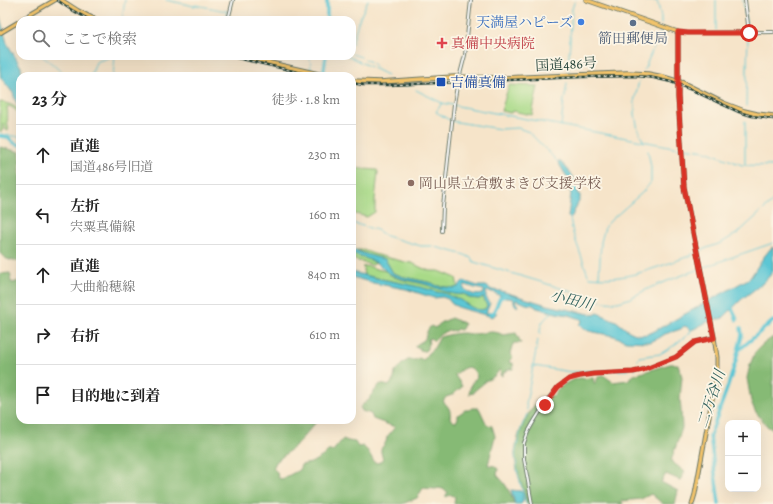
<!DOCTYPE html>
<html lang="ja">
<meta charset="utf-8">
<style>
:root{--surface:#fff;--page:#f2f2f2;--text:#222;--muted:#767676;--line:#e0e0e0}
body{margin:0;font-family:Alegreya,"Noto Serif JP",serif;background:var(--page);color:var(--text)}
.controls{position:absolute;right:12px;bottom:12px;display:grid;overflow:hidden;border-radius:8px;box-shadow:0 4px 16px #0002}
.controls button{width:36px;height:36px;display:grid;place-items:center;padding:0;border:0;border-bottom:1px solid var(--line);background:var(--surface);color:var(--text);font:20px sans-serif}
.stop{position:absolute;width:12px;height:12px;margin:-9px;border:3px solid #d93025;border-radius:50%;background:#fff}
.stop.end{background:#d93025;border-color:#fff;box-shadow:0 1px 4px #0008}
.list{margin:0;padding:0;list-style:none}
h2{display:flex;justify-content:space-between;align-items:center;height:52px;margin:0;padding:0 16px;font-size:17px}
h2 small{font-size:13px;font-weight:400;color:var(--muted)}
.list li{display:grid;grid-template-columns:26px 1fr auto;gap:12px;align-items:center;box-sizing:border-box;height:60px;padding:0 16px;border-top:1px solid var(--line)}
.list b{display:block;font-size:15px;white-space:nowrap}
.list p{margin:0;font-size:13px;white-space:nowrap;color:var(--muted)}
.list em{font-size:13px;font-style:normal;color:var(--muted)}
.icon{flex:none;width:22px;height:22px;fill:none;stroke:currentColor;stroke-width:2;stroke-linecap:round;stroke-linejoin:round}
.map{position:relative;flex:none;width:773px;height:504px;overflow:hidden}
.search{position:absolute;background:var(--surface);box-shadow:0 4px 16px #0002;left:16px;top:16px;width:340px;height:44px;display:flex;align-items:center;gap:10px;box-sizing:border-box;padding:0 14px;border-radius:12px;color:var(--muted);font-size:15px}
.panel{position:absolute;background:var(--surface);box-shadow:0 4px 16px #0002;left:16px;top:72px;width:340px;height:352px;border-radius:12px}
.map>svg:first-child{display:block}
.green{fill:#a9da88;stroke:#648c5e}
.forest{fill:#86ba74;stroke:#527c54}
.water{fill:#5bc6d4;stroke:#3d8284;fill-rule:evenodd}
.lines{fill:none;stroke-linecap:round;stroke-linejoin:round}
.stream{stroke:#5bc6d4;stroke-width:1}
.river{stroke:#5bc6d4;stroke-width:3.5}
.minor-casing{stroke:#6a7768;stroke-width:4}
.major-casing{stroke:#6a7768;stroke-width:5}
.highway-casing{stroke:#6a7768;stroke-width:5.5}
.minor{stroke:#fff;stroke-width:2}
.major{stroke:#f2c36a;stroke-width:3}
.highway{stroke:#f2c36a;stroke-width:3.5}
.rail-casing{stroke:#1f3d34;stroke-width:2.5}
.rail{stroke:#fcf5e5;stroke-width:1;stroke-dasharray:3;stroke-linecap:butt}
.route{stroke:#d93025;stroke-width:5}
.shop-dot{fill:#3f7fe0;stroke:#fcf5e5;stroke-width:1.5}
.service-dot{fill:#5c6f8a;stroke:#fcf5e5;stroke-width:1.5}
.health-dot{fill:#e0444e;stroke:#fcf5e5;stroke-width:1.5}
.transit-dot{fill:#1a4fb4;stroke:#fcf5e5;stroke-width:1.5}
.education-dot{fill:#8d6e63;stroke:#fcf5e5;stroke-width:1.5}
.labels{text-anchor:middle;stroke-width:3.5;stroke-linejoin:round;paint-order:stroke}
.shop-label{font-size:14px;fill:#366cbe;stroke:#fcf5e5;text-anchor:end}
.service-label{font-size:14px;fill:#4e5e75;stroke:#fcf5e5}
.health-label{font-size:14px;fill:#be3a42;stroke:#fcf5e5;text-anchor:start}
.street-label{font-size:14px;fill:#1f3d34;stroke:#fcf5e5}
.transit-label{font-size:14px;fill:#164399;stroke:#fcf5e5;text-anchor:start}
.education-label{font-size:14px;fill:#785e54;stroke:#fcf5e5;text-anchor:start}
.water-label{font-size:15px;font-style:italic;fill:#2e5f5c;stroke:#fcf5e5}
</style>
<div class="map">
<svg width="773" height="504" viewBox="0 0 773 504">
<rect width="100%" height="100%" fill="#fcf5e5"/>
<filter id="ink" filterUnits="userSpaceOnUse"><feTurbulence type="fractalNoise" baseFrequency=".025" numOctaves="2"/><feDisplacementMap in="SourceGraphic" scale="8" xChannelSelector="R" yChannelSelector="G"/><feConvolveMatrix kernelMatrix="1 2 1 2 8 2 1 2 1" color-interpolation-filters="sRGB"/></filter>
<filter id="wash" filterUnits="userSpaceOnUse"><feTurbulence type="fractalNoise" baseFrequency=".012" numOctaves="4" result="noise"/><feDisplacementMap in="SourceGraphic" scale="16" xChannelSelector="R" yChannelSelector="G"/><feGaussianBlur stdDeviation="0.9" result="paint"/><feColorMatrix in="noise" values="0 0 0 0 0 0 0 0 0 0 0 0 0 0 0 0 0 1.4 0 .05"/><feComposite in="paint" operator="in"/></filter>
<g filter="url(#wash)">
<rect width="100%" height="100%" fill="#f6e4c9"/>
<!-- green -->
<g class="green">
<polygon points="509,85 538,86 532,115 512,111 511,113 501,111"/>
<path d="M0,102c8,1 14,3 20,9v4c-3,-4 -6,-7 -11,-9l-2,1c2,8 -1,15 2,23l-2,1 -2,-4 -2,-3v6l-3,2z"/>
<polygon points="352,168 377,170 378,172 375,200 375,212 367,217 352,213"/>
<polygon points="356,250 363,250 374,254 405,262 412,263 422,268 431,271 439,271 449,275 456,278 458,287 454,288 437,286 432,283 404,277 393,273 385,259 369,256 364,253"/>
<polygon points="352,253 362,256 376,263 372,265 352,259"/>
<path d="M368,266l8,3 10,2c8,10 29,10 41,14 9,2 27,12 36,9l4,1 2,3 10,1 4,-3 4,10 -2,3c-3,1 -6,2 -9,1 -6,-2 -11,-7 -17,-10 -10,-5 -21,-7 -32,-11l-63,-14 -1,-4 1,-2 -2,-2z"/>
</g>
<!-- forest -->
<g class="forest">
<path d="M0,147l20,5v109c-8,0 -15,-1 -20,-8z"/>
<path d="M10,273l1,4 -1,2 2,4 8,-2v139h298l-21,24 -21,18 -3,6 4,4 1,6 4,1 17,-9 2,-5 10,-2 12,-7 5,-5h5l10,-12 5,2 7,1 3,5 5,-1 5,5 6,11 4,1 5,-3 -2,-8v-3l5,-7 1,-5 8,-10 -22,-8 -2,-5 -9,-3 -2,-4 2,-2 8,-6v-3l3,-3 7,-9 9,2 5,-7 1,-7 8,-9 5,-3h7l4,-2 4,2 3,-3 1,-3 7,-6 6,-11c8,-2 15,-4 23,-4 3,0 6,1 9,1 11,0 21,-5 31,1l13,-2 5,10h-7l-2,3 -2,8 1,1v1l2,1 -4,4 1,2h3v6h-4l-6,4v2l-2,1 -1,-1 1,-4 -2,-1c-3,6 -9,10 -15,11v2l-10,8v2l-5,1 2,-10 6,-7c-5,-14 -13,-11 -22,-2 2,5 6,7 7,12l-10,8 -6,2 -3,4c6,7 8,8 7,17l2,3 4,1 2,-4v-3l7,-5h4l3,-2h7l8,17 5,1 3,10 -7,29 7,1 3,3 -1,6c9,9 13,16 17,29h-60l1,-7c-3,-3 -5,-2 -9,0v-2l2,-3 -5,-3 -5,-1 -2,1 -13,-1 -6,10 -15,6h-402v-230z"/>
<path d="M451,318l12,5 1,1 -1,3 -2,3 -4,-1 -2,2c-7,-2 -17,3 -21,10l-2,-2 -3,-1 -1,3 1,1 -2,4v3l-2,2 -5,-1v-2l-5,-1v-1c3,-3 7,-4 10,-7 1,-4 2,-11 7,-13l2,2 4,-2 3,-4h2z"/>
<polygon points="773,337 773,429 768,427 755,411 751,401 747,378 750,365 755,352 762,345"/>
<path d="M670,364h8l4,13 -2,21 1,12 1,18 -11,33 14,11 -5,8 -14,-6 -5,8 17,9 -3,13h-12l-12,-10 -10,5 -20,2 2,3h-96c-4,-16 -11,-32 -12,-48 -1,-17 17,-63 38,-60 7,-10 16,-16 28,-18l3,1 4,-1h5l1,5h1c2,-2 2,-5 4,-7l4,-1 10,7 15,-2 6,-5z"/>
</g>
<!-- water -->
<g class="water">
<polygon points="0,17 7,43 21,67 22,76 20,76 20,108 16,102 13,93 1,78 0,70"/>
<path d="M559,161c6,4 16,17 18,23 1,3 1,7 1,10l2,1v4l-9,19 -3,-1 3,-24 -2,-4 1,-7 -12,-20z"/>
<path d="M773,247v25l-10,11 -21,16 -19,19 -16,4 -13,7 -4,1 -3,-3 -3,-1 -3,3 -16,5 -6,4 -9,4 -24,-1 -12,-5 -25,-5 -6,-3 -4,-4 3,-3 -1,-2 -12,-4 -13,-2 -19,-5 -4,-3 -7,-1 -9,-4 -2,1 3,5 -1,1 -3,-3v-3l-1,-2 -5,-1h-3c-4,-2 -13,-7 -18,-7 -3,6 0,7 3,12l-1,3 -3,7h11l-4,4 -33,-9 -8,-4 -4,-5 -6,-2 -8,1 -25,-8 -3,-1 -33,-6 -21,-6v-5c8,2 16,4 24,6 19,4 39,7 58,13 4,2 8,1 12,3 4,2 10,4 14,6 9,5 15,12 25,9l2,-3 -4,-9 -4,2 -10,-1 -3,-3 -3,-1c-9,3 -26,-6 -35,-9 -12,-4 -25,-4 -36,-10 -6,-2 -9,-8 -14,-11 -8,-5 -17,-7 -26,-11v-4c11,4 21,8 33,10l8,14 11,4 28,6 5,3 17,2 4,-1 5,-6 15,5h8l6,4 9,1 46,14 47,10 4,-2c6,3 12,5 18,8 3,2 6,5 10,8 11,8 21,7 32,0l92,-51 13,-20 8,-10zM466,285l9,3 9,2v2l-1,2c-9,2 -14,0 -20,-7z"/>
<polygon points="511,490 521,491 523,494 523,502 521,504 515,504"/>
</g>
<g class="lines">
<!-- stream -->
<g class="stream">
<polyline points="166,0 194,6 196,5 226,11 227,11 225,20"/>
<polyline points="596,0 630,1"/>
<polyline points="657,0 661,17 661,24"/>
<polyline points="743,0 747,29"/>
<polyline points="642,1 657,1"/>
<polyline points="122,20 125,0"/>
<polyline points="716,30 716,0"/>
<polyline points="352,44 358,22 368,0"/>
<polyline points="352,54 361,57"/>
<path d="M43,56v1c8,5 15,12 22,19"/>
<polyline points="310,56 311,71"/>
<polyline points="348,56 387,75"/>
<polyline points="365,59 372,63 376,67"/>
<polyline points="644,70 653,49 659,39 661,28"/>
<polyline points="568,71 572,9 575,0"/>
<polyline points="91,76 96,62 113,56"/>
<polyline points="113,76 115,56"/>
<polyline points="639,81 634,102 635,105 635,114 638,130 644,142"/>
<polyline points="402,83 407,86"/>
<polyline points="416,90 442,103 679,148"/>
<polyline points="565,97 567,83"/>
<polyline points="442,103 436,112 451,121 500,129 518,128 529,132 558,162"/>
<polyline points="746,106 748,34"/>
<polyline points="561,126 564,99"/>
<polyline points="0,134 20,137"/>
<polyline points="683,148 706,151 742,165 773,166"/>
<polyline points="745,164 745,121"/>
<path d="M570,218l3,15 15,42 2,2c28,3 44,-2 71,-11 11,-4 22,-7 32,-12"/>
<path d="M352,223l25,7 9,6 35,10h11l33,9 6,3 3,4 67,20 60,19c7,2 14,2 21,0 11,-3 20,-10 30,-14 40,-16 80,-30 121,-44"/>
<polyline points="699,251 721,243 738,233 773,201"/>
<polyline points="599,277 601,242 605,227 610,221 643,192 651,182 651,167 648,151"/>
<path d="M540,334c0,-12 4,-15 13,-22"/>
<polyline points="638,360 639,357 660,354 673,346 690,333 692,329"/>
<polyline points="534,366 571,372 583,371 628,370"/>
<polyline points="635,370 636,367"/>
<polyline points="527,410 526,404 538,340"/>
<polyline points="526,504 518,474 515,454 521,428 527,414"/>
</g>
<!-- river -->
<g class="river">
<polyline points="327,0 327,20"/>
<polyline points="323,76 326,56"/>
<polyline points="0,136 8,137 14,143 20,145"/>
<polyline points="731,306 737,320"/>
<polyline points="490,314 493,314 500,298 507,295"/>
<polyline points="739,350 773,321"/>
<polyline points="719,504 710,436 728,386 736,360 742,335 741,328"/>
</g>
</g>
</g>
<g filter="url(#ink)">
<g class="lines">
<!-- minor casing -->
<g class="minor-casing">
<g id="minor">
<polyline points="745,0 749,33"/>
<polyline points="228,20 233,0"/>
<polyline points="678,32 688,33 773,32"/>
<polyline points="442,231 443,206 454,104 457,86 465,55 471,0"/>
<polyline points="532,504 524,459 524,443 528,432 533,423 548,399 558,387 569,379 574,377 594,374 633,372 648,368 676,357 695,342 714,337"/>
</g>
</g>
<!-- major casing -->
<g class="major-casing">
<g id="major">
<polyline points="586,0 678,32 678,97 684,187 714,337 717,357 717,372 695,494 692,504"/>
<polyline points="21,20 55,0"/>
<polyline points="0,33 20,21"/>
</g>
</g>
<!-- highway casing -->
<g class="highway-casing">
<g id="highway">
<polyline points="61,0 78,11 96,20"/>
<polyline points="240,56 327,76"/>
<polyline points="352,81 380,82 454,77 500,78 627,73 648,74 663,77 683,83 723,103 744,111 757,114 773,116"/>
</g>
</g>
<!-- minor -->
<use href="#minor" class="minor"/>
<!-- major -->
<use href="#major" class="major"/>
<!-- highway -->
<use href="#highway" class="highway"/>
<!-- rail casing -->
<g class="rail-casing">
<g id="rail">
<polyline points="57,0 70,9 90,20"/>
<polyline points="228,56 315,76"/>
<polyline points="352,83 363,85 390,85 582,77 637,76 654,78 671,82 692,90 739,112 752,116 773,119"/>
</g>
</g>
<!-- rail -->
<use href="#rail" class="rail"/>
</g>
</g>
<g class="lines" filter="url(#ink)">
<!-- route -->
<polyline class="route" points="545,405 558,387 569,379 580,376 594,374 633,372 643,370 676,357 695,342 714,338 684,187 678,97 678,32 688,33 749,33"/>
</g>
<!-- markers -->
<circle class="shop-dot" cx="581" cy="22" r="4"/>
<circle class="service-dot" cx="633" cy="23" r="4"/>
<path class="health-dot" d="M440 37h4v4h4v4h-4v4h-4v-4h-4v-4h4z"/>
<rect class="transit-dot" x="436" y="77" width="10" height="10" rx="2"/>
<circle class="education-dot" cx="411" cy="183" r="4"/>
<g class="labels">
<!-- shop labels -->
<g class="shop-label">
<text x="573" y="27">天満屋ハピーズ</text>
</g>
<!-- service labels -->
<g class="service-label">
<text x="633" y="43">箭田郵便局</text>
</g>
<!-- health labels -->
<g class="health-label">
<text x="451" y="48">真備中央病院</text>
</g>
<!-- street labels -->
<g class="street-label">
<text transform="translate(566 64) rotate(-3)" y="5">国道486号</text>
</g>
<!-- transit labels -->
<g class="transit-label">
<text x="450" y="87">吉備真備</text>
</g>
<!-- education labels -->
<g class="education-label">
<text x="419" y="188">岡山県立倉敷まきび支援学校</text>
</g>
<!-- water labels -->
<g class="water-label">
<text transform="translate(572 300) rotate(14)" y="5">小田川</text>
<text transform="translate(711 399) rotate(-72)" y="5">二万谷川</text>
</g>
</g>
</svg>
<div class="controls">
<button>+</button>
<button>−</button>
</div>
<div class="stop" style="left:749px;top:33px"></div>
<div class="stop end" style="left:545px;top:405px"></div>
<div class="search"><svg class="icon" aria-label="search" viewBox="0 0 24 24"><circle cx="10" cy="10" r="6"/><path d="M15 15l6 6"/></svg>ここで検索</div>
<section class="panel">
<h2>23 分<small>徒歩 · 1.8 km</small></h2>
<ul class="list">
<li><svg class="icon" aria-label="ahead" viewBox="0 0 24 24"><path d="M12 20V5M6 11l6-6 6 6"/></svg><div><b>直進</b><p>国道486号旧道</p></div><em>230 m</em></li>
<li><svg class="icon" aria-label="left" viewBox="0 0 24 24"><path d="M17 20v-9H6M10 6l-5 5 5 5"/></svg><div><b>左折</b><p>宍粟真備線</p></div><em>160 m</em></li>
<li><svg class="icon" aria-label="ahead" viewBox="0 0 24 24"><path d="M12 20V5M6 11l6-6 6 6"/></svg><div><b>直進</b><p>大曲船穂線</p></div><em>840 m</em></li>
<li><svg class="icon" aria-label="right" viewBox="0 0 24 24"><path d="M7 20v-9h11M14 6l5 5-5 5"/></svg><div><b>右折</b></div><em>610 m</em></li>
<li><svg class="icon" aria-label="arrive" viewBox="0 0 24 24"><path d="M6 21V4h12l-3 4 3 4H6"/></svg><div><b>目的地に到着</b></div></li>
</ul>
</section>
</div>
